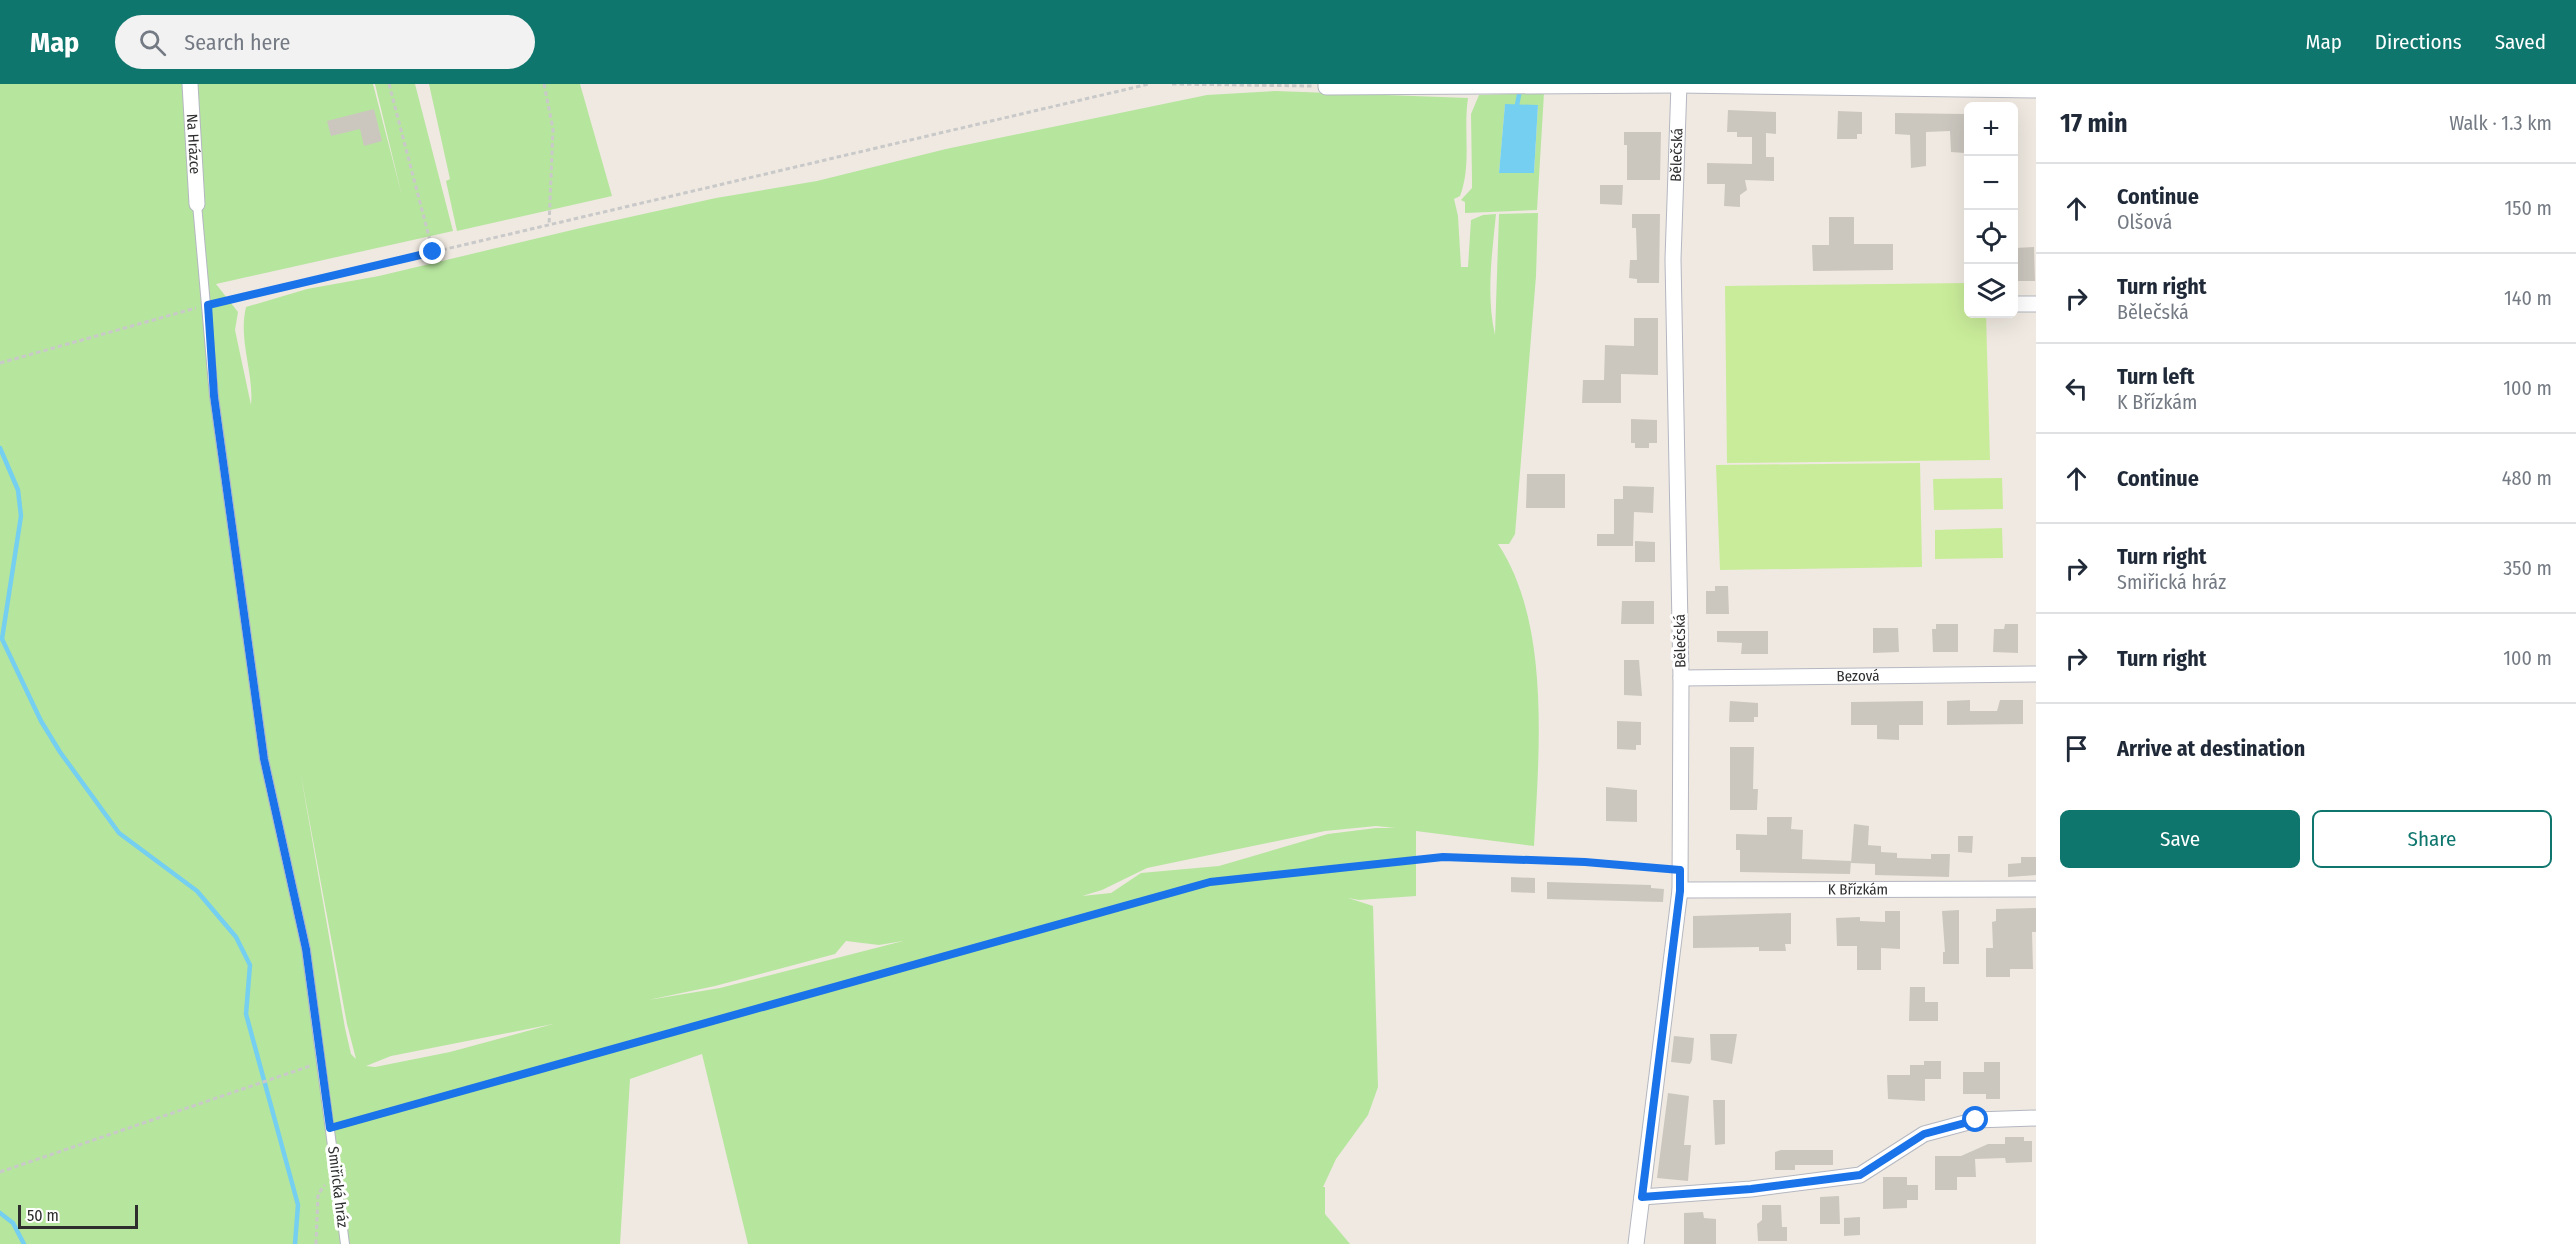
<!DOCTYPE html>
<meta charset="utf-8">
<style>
:root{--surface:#fff;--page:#f2f2f3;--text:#1f2937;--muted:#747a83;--line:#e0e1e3;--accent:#0f766e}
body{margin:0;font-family:"Fira Sans Condensed",sans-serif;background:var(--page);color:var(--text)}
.controls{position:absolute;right:18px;top:18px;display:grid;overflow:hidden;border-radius:9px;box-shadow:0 6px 24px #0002}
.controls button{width:54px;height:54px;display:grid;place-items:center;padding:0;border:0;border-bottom:2px solid var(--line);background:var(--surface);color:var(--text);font:30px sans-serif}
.scale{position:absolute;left:18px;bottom:15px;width:120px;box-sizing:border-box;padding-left:6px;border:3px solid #2e2e2e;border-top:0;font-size:16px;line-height:21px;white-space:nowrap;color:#2e2e2e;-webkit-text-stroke:4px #fff;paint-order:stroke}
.stop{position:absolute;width:18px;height:18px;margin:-14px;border:4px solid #1a73e8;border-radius:50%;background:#fff}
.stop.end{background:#1a73e8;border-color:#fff;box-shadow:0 2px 6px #0008}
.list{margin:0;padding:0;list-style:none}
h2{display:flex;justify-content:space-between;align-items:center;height:78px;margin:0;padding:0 24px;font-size:26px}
h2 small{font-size:20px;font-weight:400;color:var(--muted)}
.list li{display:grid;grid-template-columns:39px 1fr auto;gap:18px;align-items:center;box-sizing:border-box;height:90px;padding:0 24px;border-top:2px solid var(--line)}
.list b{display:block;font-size:22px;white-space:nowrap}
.list p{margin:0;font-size:20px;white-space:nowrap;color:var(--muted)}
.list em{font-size:20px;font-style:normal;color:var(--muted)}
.actions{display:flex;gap:12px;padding:18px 24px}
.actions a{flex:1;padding:14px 0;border:2px solid var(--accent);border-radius:9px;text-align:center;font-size:21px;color:var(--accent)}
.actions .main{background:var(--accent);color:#fff}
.icon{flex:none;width:33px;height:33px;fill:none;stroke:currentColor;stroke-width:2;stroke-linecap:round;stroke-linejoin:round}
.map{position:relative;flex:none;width:2036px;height:1160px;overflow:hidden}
header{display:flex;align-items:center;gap:36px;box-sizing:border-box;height:84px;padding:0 30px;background:var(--accent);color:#fff}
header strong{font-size:28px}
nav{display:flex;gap:33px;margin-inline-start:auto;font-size:21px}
.search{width:420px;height:54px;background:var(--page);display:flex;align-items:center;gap:15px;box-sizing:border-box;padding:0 21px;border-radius:33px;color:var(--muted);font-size:22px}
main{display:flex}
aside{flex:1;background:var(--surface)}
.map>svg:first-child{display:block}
.green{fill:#b6e59e;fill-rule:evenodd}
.pitch{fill:#c9ec9a}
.water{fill:#75cff0}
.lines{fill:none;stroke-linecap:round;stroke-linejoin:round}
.stream{stroke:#75cff0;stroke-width:4.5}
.building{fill:#cbc7bf}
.service-casing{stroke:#b4b7c1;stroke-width:10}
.minor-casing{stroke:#b4b7c1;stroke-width:17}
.path{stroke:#c9c9c9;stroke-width:3;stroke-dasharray:4.5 3;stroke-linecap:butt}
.service{stroke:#fff;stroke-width:8}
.minor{stroke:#fff;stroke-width:15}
.route{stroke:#1a73e8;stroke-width:8}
.labels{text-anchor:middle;stroke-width:6;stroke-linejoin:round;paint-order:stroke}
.street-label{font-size:15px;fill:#2e2e2e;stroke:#fff}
</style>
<header>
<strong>Map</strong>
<div class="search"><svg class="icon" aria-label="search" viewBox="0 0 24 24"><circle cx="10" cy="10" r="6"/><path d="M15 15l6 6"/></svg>Search here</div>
<nav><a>Map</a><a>Directions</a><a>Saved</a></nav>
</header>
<main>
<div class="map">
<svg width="2036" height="1160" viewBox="0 0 2036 1160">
<rect width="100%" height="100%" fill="#efe9e1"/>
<!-- green -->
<g class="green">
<path d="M0,0h373l29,112 -27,-112h40l38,147 -237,53 22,28 -3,18 16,75c3,-33 -13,-64 -5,-98l61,-18 72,-13 210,-50 127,-28 101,-17 129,-32 261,-54 68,-4 193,7c-5,33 4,66 -8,98l-6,3 4,17 3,51h7l3,-47 12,-5 13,-1c-4,40 -10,81 -1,121l4,-121 39,-1 -2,63 -21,258 -6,10h-11c53,80 41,208 36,302l-118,-15v65l-57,4 -11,-2 25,8 5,181 -10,28 -32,44 -13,28h2v27l25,30h-602l-46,-190 -72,25 -10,165h-620zM300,686l47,254 9,35 -5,-5 -6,-26zM1376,742l19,2h-19l-48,6 -109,32 -78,7 -30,20 -29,3 20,-6 45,-22 178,-37zM846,857l33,4 24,-4 -183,47 -72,12 67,-14 120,-32zM553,940l-103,28 -75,15 -9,-1 25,-10z"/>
<polygon points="429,0 580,0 612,112 457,147 446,97 450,95"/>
<path d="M1544,9l-7,117 -72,3v-11l-4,-2 11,-12v-10l-1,-64 8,-19zM1505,21h33l-4,68h-35z"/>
</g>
<!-- pitch -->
<g class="pitch">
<polygon points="1968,199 1968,230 1986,230 1990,376 1727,379 1725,202"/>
<polygon points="1920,379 1922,483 1720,486 1716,381"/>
<polygon points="2002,394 2003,425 1934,426 1933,395"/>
<polygon points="2002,444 2003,474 1935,475 1935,446"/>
</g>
<!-- water -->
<polygon class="water" points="1505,20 1538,21 1534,89 1499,89"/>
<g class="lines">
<!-- stream -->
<g class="stream">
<polyline points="1517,21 1520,6"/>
<polyline points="0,364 18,406 21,432 2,555 41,637 60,668 119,749 197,807 236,853 250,881 246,930 298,1121 295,1160"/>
<polyline points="0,1129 13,1139 24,1160"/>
</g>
</g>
<!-- building -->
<g class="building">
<polygon points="374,25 382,57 364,62 360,45 331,52 327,37"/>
<polygon points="1728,26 1776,28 1776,50 1766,49 1766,73 1774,73 1774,97 1745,96 1747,106 1740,111 1740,123 1724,122 1725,100 1707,100 1707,79 1752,80 1752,53 1737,53 1737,48 1727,48"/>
<polygon points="1838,27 1862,28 1862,50 1857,50 1857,55 1837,55"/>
<polygon points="1895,29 1965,30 1965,69 1951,68 1950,47 1926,48 1926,82 1911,84 1910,51 1895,50"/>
<polygon points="1624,48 1661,48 1660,96 1627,96 1627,61 1624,61"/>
<polygon points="1600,101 1623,101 1622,121 1600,120"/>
<polygon points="1632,130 1660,130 1659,199 1637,199 1637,195 1629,194 1630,176 1637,176 1636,144 1632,144"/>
<polygon points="1829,133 1854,133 1854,160 1893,160 1893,186 1813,187 1812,161 1829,161"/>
<polygon points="2034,163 2035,197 2016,197 2015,164"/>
<polygon points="1634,234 1658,234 1658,291 1621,290 1621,319 1582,319 1583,296 1604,296 1605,261 1634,262"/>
<polygon points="1631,335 1657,336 1657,359 1649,359 1649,364 1635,364 1635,359 1631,359"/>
<polygon points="1527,390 1565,390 1565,424 1526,424"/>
<polygon points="1623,402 1654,403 1653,429 1634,428 1633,462 1597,462 1597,450 1614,450 1614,415 1623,415"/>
<polygon points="1635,457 1655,458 1655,478 1635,478"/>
<polygon points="1715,502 1728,502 1729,530 1706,530 1706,507 1715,507"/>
<polygon points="1622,517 1654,517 1654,540 1621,540"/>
<polygon points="1936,540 1958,540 1958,568 1933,568 1932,545 1936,545"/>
<polygon points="2005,540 2018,540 2018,569 1993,568 1994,545 2004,545"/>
<polygon points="1873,544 1898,544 1899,568 1873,569"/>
<polygon points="1717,547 1768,547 1768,570 1741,570 1742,559 1717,558"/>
<polygon points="1624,576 1639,576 1642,612 1624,611"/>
<polygon points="1970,616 1970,627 1997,627 2000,616 2023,616 2023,640 1947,641 1947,617"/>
<polygon points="1730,617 1758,619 1758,633 1754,633 1754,638 1729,638"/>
<polygon points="1923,617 1923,641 1899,641 1899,656 1877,655 1877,641 1851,641 1851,618"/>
<polygon points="1617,637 1641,638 1641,661 1636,661 1636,666 1617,665"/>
<polygon points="1730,663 1754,663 1753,705 1758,705 1757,726 1730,726"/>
<polygon points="1606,703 1637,706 1637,738 1606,737"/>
<polygon points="1767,733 1792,733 1791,745 1803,746 1802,775 1851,777 1850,790 1740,788 1740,766 1736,766 1736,750 1767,751"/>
<polygon points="1854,740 1869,742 1868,761 1881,762 1881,768 1897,769 1897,774 1931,775 1931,770 1950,770 1949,793 1875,791 1875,780 1851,779"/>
<polygon points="1958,752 1973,752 1972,769 1958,768"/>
<polygon points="2021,773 2036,773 2036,791 2008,793 2008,780 2021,779"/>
<polygon points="1511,793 1535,794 1535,809 1511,808"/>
<polygon points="1547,798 1651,801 1651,804 1664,805 1663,818 1547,815"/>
<polygon points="2036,824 2036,848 2032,848 2033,885 2010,885 2010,893 1986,893 1986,864 1993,864 1992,838 1996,837 1996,825"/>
<polygon points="1959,826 1959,880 1943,880 1943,868 1945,868 1942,827"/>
<polygon points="1885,827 1900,827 1900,865 1881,864 1881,886 1857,886 1857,862 1837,862 1836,834 1860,833 1860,837 1885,838"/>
<polygon points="1791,829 1791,860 1785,860 1786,867 1759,867 1759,863 1693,864 1693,832"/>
<polygon points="1910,903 1925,903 1925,918 1938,918 1938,937 1909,937"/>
<polygon points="1710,950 1737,950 1732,980 1711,976"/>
<polygon points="1674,952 1694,954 1692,976 1690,980 1671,978"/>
<polygon points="1924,977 1941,977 1941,995 1925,995 1925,1017 1888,1015 1887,991 1910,991 1910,981 1924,981"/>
<polygon points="1984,978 2000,978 2000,1015 1986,1015 1986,1010 1963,1010 1963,988 1984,988"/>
<polygon points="1668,1009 1689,1012 1684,1061 1691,1061 1688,1097 1657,1094"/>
<polygon points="1713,1016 1725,1016 1725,1060 1715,1061"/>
<polygon points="2005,1053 2024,1053 2024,1057 2032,1057 2032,1078 2006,1079 2005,1074 1975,1075 1976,1093 1957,1093 1957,1106 1935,1106 1935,1072 1961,1072 1988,1060 2005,1060"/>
<polygon points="1781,1066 1833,1066 1833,1081 1795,1081 1795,1086 1775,1086 1775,1068"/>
<polygon points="1883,1093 1907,1093 1907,1101 1918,1101 1918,1116 1907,1116 1907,1124 1883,1125"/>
<polygon points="1839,1112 1840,1140 1820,1140 1820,1113"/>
<polygon points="1762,1121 1781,1121 1782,1143 1787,1143 1787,1157 1758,1157 1757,1140 1762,1136"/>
<polygon points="1703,1128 1704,1134 1716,1135 1716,1160 1684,1160 1684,1129"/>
<polygon points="1860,1133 1860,1151 1844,1152 1844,1134"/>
</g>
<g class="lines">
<!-- service casing -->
<g class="service-casing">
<polyline id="service" points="197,120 214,312 264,675 306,865 345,1160"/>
</g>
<!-- minor casing -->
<g class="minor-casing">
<g id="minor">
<path id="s1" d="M190,0l7,120"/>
<polyline points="1326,0 1326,3 1678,1 2036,6"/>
<polyline points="2014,220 2036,220"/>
<path id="s2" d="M1681,594l355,-4"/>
<path id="s3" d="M1680,806l356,-1"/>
<polyline points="1642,1113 1751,1105 1860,1091 1924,1050 1976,1036 2036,1034"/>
<path id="s4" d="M1636,1160l44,-354 1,-212 -8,-419 6,-175"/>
</g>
</g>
<!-- path -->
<g class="path">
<polyline points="389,0 433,168"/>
<polyline points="544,0 553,45 549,141"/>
<polyline points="1172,0 1312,2"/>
<polyline points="216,219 1149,0"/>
<polyline points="0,279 196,224"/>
<polyline points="340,1041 1210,798 1443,773 1585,779 1666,785"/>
<polyline points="0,1088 310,982"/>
<polyline points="316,1160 318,1110 325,1101"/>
</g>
<!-- service -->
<use href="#service" class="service"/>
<!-- minor -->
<use href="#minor" class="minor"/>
</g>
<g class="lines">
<!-- route -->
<polyline class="route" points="433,168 208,221 214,312 264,675 306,865 330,1044 1210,798 1443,773 1585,778 1680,786 1680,807 1642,1113 1751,1105 1860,1091 1924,1050 1976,1036"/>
</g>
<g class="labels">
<!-- street labels -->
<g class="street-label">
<text dy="5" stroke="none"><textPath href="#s1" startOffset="60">Na Hrázce</textPath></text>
<text dy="5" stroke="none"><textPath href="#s4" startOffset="1092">Bělečská</textPath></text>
<text transform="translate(1680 557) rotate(-91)" y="5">Bělečská</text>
<text dy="5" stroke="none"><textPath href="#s2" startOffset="177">Bezová</textPath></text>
<text dy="5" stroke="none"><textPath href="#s3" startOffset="178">K Břízkám</textPath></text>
<text transform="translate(338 1103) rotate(83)" y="5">Smiřická hráz</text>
</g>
</g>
</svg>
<div class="controls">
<button>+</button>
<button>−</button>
<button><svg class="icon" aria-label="locate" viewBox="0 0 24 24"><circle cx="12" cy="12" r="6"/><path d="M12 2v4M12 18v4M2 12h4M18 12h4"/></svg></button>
<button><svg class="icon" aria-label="layers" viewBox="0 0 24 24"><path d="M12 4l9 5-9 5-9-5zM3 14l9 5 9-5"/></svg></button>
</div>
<div class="scale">50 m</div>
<div class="stop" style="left:1976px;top:1036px"></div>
<div class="stop end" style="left:433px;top:168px"></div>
</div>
<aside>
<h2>17 min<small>Walk · 1.3 km</small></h2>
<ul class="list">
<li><svg class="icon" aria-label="ahead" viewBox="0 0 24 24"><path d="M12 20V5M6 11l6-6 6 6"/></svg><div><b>Continue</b><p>Olšová</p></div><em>150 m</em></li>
<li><svg class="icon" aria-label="right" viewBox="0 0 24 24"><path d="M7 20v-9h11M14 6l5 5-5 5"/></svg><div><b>Turn right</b><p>Bělečská</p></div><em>140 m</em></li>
<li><svg class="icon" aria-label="left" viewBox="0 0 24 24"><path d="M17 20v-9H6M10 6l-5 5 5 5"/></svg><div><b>Turn left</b><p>K Břízkám</p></div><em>100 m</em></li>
<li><svg class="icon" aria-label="ahead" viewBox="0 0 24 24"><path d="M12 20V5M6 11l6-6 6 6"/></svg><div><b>Continue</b></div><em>480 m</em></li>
<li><svg class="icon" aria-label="right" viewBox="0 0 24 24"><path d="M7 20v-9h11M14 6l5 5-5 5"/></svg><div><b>Turn right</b><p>Smiřická hráz</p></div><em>350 m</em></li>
<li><svg class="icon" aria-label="right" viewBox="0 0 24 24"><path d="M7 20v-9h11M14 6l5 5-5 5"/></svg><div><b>Turn right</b></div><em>100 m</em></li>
<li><svg class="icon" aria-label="arrive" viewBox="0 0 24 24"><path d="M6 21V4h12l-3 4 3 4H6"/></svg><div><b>Arrive at destination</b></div></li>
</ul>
<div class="actions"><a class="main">Save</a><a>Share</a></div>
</aside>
</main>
